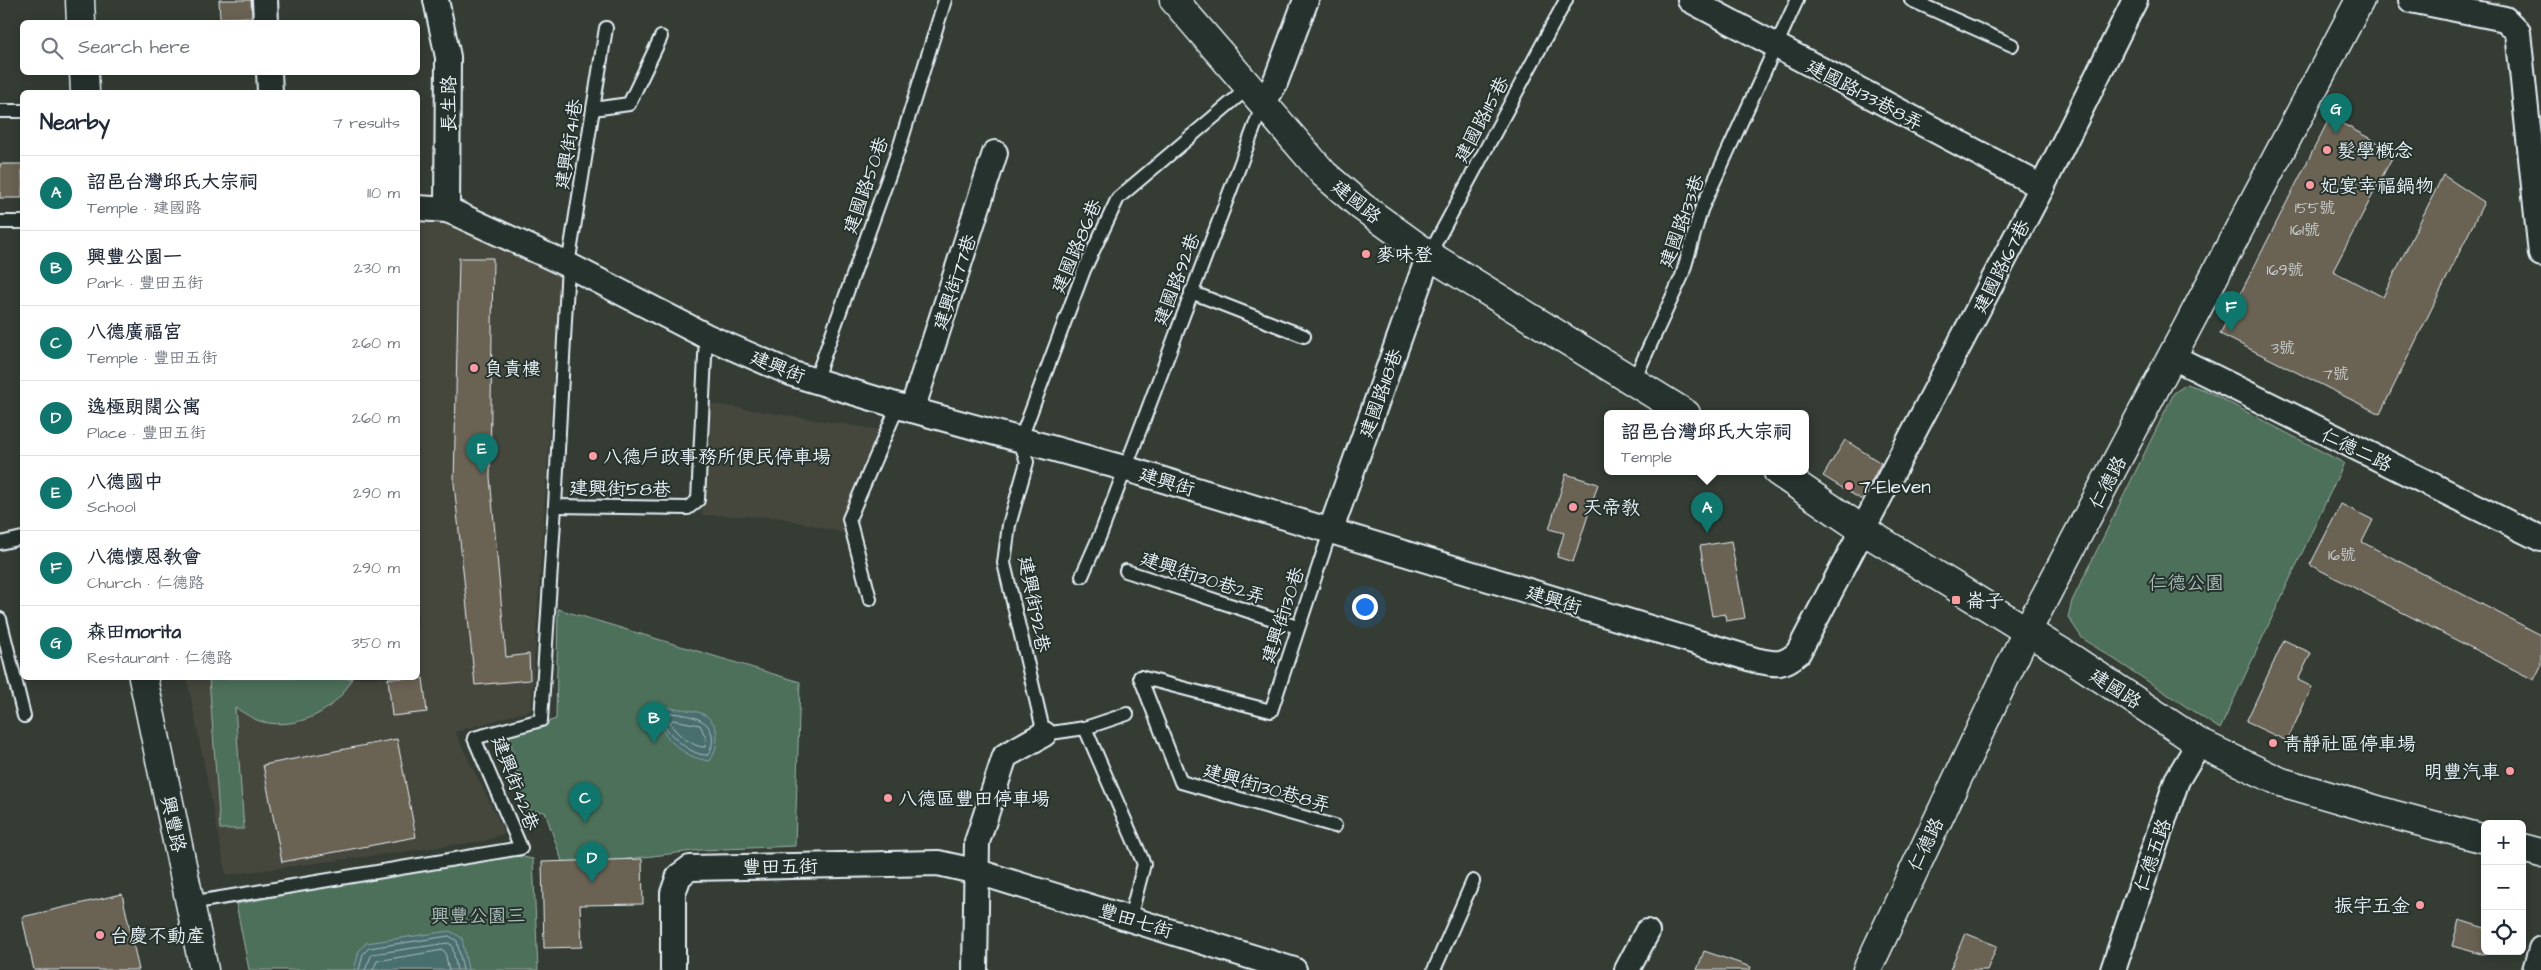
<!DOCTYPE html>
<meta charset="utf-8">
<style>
:root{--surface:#fff;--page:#f6f6f7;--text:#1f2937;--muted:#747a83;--line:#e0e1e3;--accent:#0f766e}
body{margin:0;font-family:"Architects Daughter","LXGW WenKai TC",sans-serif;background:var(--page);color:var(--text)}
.controls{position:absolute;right:15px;bottom:15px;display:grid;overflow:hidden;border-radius:8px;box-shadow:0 2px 12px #0003}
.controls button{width:45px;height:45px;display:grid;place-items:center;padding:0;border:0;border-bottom:1px solid var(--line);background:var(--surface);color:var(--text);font:25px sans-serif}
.you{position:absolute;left:1364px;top:606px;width:18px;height:18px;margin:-12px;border:4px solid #fff;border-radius:50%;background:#1a73e8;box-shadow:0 0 0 8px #1a73e833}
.badge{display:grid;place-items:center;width:32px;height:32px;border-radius:50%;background:var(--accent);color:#fff;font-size:16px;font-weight:700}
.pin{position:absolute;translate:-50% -41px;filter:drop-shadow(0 1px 2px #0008)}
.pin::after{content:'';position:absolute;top:26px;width:18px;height:15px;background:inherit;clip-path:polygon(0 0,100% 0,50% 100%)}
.popup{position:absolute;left:1604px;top:410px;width:205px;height:65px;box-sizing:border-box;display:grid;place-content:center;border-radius:8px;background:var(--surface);filter:drop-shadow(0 1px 4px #0005);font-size:16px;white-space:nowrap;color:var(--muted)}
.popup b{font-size:19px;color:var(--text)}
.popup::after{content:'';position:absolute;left:50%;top:100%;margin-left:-10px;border:10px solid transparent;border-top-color:var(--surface)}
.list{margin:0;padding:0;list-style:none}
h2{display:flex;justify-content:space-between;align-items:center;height:65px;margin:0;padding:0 20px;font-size:21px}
h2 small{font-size:16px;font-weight:400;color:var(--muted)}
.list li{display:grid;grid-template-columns:32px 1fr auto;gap:15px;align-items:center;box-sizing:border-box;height:75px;padding:0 20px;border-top:1px solid var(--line)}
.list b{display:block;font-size:19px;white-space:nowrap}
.list p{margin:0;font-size:16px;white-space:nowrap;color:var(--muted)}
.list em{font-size:16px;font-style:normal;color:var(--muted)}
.icon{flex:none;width:28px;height:28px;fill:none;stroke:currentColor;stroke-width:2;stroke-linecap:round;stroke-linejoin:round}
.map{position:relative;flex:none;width:2541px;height:970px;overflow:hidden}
.search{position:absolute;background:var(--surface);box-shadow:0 2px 12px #0003;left:20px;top:20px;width:400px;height:55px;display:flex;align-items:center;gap:12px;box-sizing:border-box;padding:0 18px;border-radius:8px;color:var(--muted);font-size:19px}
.panel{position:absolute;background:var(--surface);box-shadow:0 2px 12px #0003;left:20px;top:90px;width:400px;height:590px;border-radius:8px}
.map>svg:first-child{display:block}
.built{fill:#44473d}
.green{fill:#4e705a;stroke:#9bb0a9}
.water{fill:#4a6e6e;stroke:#89a2a5}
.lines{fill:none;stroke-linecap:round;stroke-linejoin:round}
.shore{stroke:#a9bdc1;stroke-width:1}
.building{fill:#6a6252;stroke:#e8f1f8}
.lane-casing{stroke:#e8f1f8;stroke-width:16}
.street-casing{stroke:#e8f1f8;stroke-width:28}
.secondary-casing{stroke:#e8f1f8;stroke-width:31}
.lane{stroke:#26332d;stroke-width:12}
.street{stroke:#26332d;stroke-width:24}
.secondary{stroke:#26332d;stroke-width:28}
.poi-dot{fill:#ff9aa2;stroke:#26332d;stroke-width:2}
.labels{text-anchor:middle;stroke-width:4;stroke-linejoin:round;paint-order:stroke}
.number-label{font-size:16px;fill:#c8cdce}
.street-label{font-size:19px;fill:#e8f1f8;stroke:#26332d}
.poi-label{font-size:19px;fill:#e8f1f8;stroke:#26332d;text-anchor:start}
.park-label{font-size:19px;fill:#aabdb9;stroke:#26332d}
</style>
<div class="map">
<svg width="2541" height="970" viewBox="0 0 2541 970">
<rect width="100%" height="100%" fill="#343c34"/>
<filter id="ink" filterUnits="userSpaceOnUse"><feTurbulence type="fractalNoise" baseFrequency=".02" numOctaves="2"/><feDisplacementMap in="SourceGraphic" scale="10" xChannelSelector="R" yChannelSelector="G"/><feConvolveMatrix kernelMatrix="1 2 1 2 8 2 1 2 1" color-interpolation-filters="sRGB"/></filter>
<g filter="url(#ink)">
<!-- built -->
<g class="built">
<polygon points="418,218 451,218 560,271 531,710 455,732 505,833 485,841 226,875 187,678 418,678"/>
<polygon points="707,403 882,430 844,533 777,517 702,515"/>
</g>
<!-- green -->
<g class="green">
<polygon points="2187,384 2205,390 2344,463 2220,729 2082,638 2068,617 2072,601 2174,393"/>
<polygon points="558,609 800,682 795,846 701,850 564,867 545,812 526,810 509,735 556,719"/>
<path d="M209,678h143c-14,32 -53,52 -89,44 -10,-2 -19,-10 -28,-14l9,121h-24z"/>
<polygon points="506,854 533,859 538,970 249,970 236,904"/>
</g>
<!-- water -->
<g class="water">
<path d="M662,707c12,2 33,2 43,8 16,10 14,32 5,46 -29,-3 -50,-27 -60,-53z"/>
<polygon points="450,931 462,938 468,970 354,970 359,951 366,943"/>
</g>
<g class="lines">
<!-- shore -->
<g class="shore">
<path d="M660,712c18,2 48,2 52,23 1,7 0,14 -4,20 -17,2 -46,-25 -50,-41z"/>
<path d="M673,720l27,5 6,13 -1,9c-11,1 -30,-14 -35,-24z"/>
<polyline points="359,970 363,954 369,948 449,936 457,941 463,970"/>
<polyline points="365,970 372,954 448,943 452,945 457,970"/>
<polyline points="373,970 377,961 443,950 445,952 449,970"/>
</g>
</g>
<!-- building -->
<g class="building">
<polygon points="219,0 251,0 252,17 220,18"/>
<polygon points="2330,117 2395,152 2333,271 2383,297 2443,175 2484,202 2380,414 2220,334"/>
<rect x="0" y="164" width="22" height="34"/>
<polygon points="459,258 493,258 490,477 506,657 529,654 530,680 475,685 454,483"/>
<polygon points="1845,440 1881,463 1862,500 1823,476"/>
<polygon points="1566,474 1598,484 1573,562 1557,557 1564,533 1549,529"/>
<polygon points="2341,504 2373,520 2362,542 2541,635 2541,666 2534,680 2310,565"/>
<polygon points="1731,541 1745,618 1726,621 1725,614 1712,616 1700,546"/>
<polygon points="2284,640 2311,653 2298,680 2312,687 2287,741 2246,722"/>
<polygon points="388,678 423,678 427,712 392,716"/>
<polygon points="397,739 416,837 282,862 263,765"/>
<polygon points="642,859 643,904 580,905 582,947 544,948 542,862"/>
<polygon points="122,894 139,970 34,970 22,917"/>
<polygon points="2459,920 2485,928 2485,955 2452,946"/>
<polygon points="1965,933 1997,946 1987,970 1950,970"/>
<polygon points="1704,951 1751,967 1750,970 1697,970"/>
</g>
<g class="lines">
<!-- lane casing -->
<g class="lane-casing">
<g id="lane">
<polyline points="1911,0 2012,45"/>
<polyline points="593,109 629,104 661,37"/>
<polyline points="0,111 22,111"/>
<polyline points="0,222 22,222"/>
<polyline points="1429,255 1566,0"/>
<polyline points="1191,292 1304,336"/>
<polyline points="815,381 900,145 945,0"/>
<polyline points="1633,382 1682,276 1701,210 1797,0"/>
<polyline points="555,506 688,508 698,500 706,336"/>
<polyline points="0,543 22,538"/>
<polyline points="1126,571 1297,627"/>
<polyline points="1082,576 1101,533 1263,104"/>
<polyline points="870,599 849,519 898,406"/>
<polyline points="0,619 24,716"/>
<polyline points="1140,677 1271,711 1330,532"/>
<polyline points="1140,677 1181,782 1335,826"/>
<polyline points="1127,714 1085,728 1044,734 1004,563 1009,525 1027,462 1020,441 1084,270 1118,198 1248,88"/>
<polyline points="1085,728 1144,864 1130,918"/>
<polyline points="190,903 521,848 474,738 541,720 555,506 568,265 606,28"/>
<polyline points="1434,970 1473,881"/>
</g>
</g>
<!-- street casing -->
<g class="street-casing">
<g id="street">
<polyline points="265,0 266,22"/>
<polyline points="436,0 448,57 447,210"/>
<polyline points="1690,0 2042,187"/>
<polyline points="2411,0 2505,19 2518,32 2541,254"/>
<polyline points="269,72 270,92"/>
<polyline points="1263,104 1275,83 1306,0"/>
<path d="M418,208l29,2 10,4 111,51 138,71 87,38 119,36 212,58 631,192c20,4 27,7 43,-7l244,-466 93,-187"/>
<polyline points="2173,357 2541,539"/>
<polyline points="912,410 995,153"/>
<polyline points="1330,532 1429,255"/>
<polyline points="673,970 673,893 679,876 690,868 938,863 978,872 1294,970"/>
<polyline points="975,970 977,842 1005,756 1044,734"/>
<polyline points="1627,970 1647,932"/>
<polyline points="2113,970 2177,780 2199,743"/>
<polyline points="2535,970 2541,949"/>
</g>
</g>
<!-- secondary casing -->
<g class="secondary-casing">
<g id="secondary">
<polyline points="80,0 81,22"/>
<polyline points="1174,0 1324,174 1361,206 1429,255 1686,414"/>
<polyline points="84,72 85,92"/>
<polyline points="1778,472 1863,530 2071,658 2199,743 2281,782 2391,814 2485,839"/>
<polyline points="143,678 204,970"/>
<polyline points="2522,848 2541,853"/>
<polyline points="1867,970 2027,631 2360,0"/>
</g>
</g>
<!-- lane -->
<use href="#lane" class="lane"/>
<!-- street -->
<use href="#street" class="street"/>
<!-- secondary -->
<use href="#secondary" class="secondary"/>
</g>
</g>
<!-- markers -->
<g class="poi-dot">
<circle cx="2327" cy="150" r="5"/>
<circle cx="2310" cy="185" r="5"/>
<circle cx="1366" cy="254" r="5"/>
<circle cx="474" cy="368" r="5"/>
<circle cx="593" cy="456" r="5"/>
<circle cx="1849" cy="486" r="5"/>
<circle cx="1573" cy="507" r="5"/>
<rect x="1951" y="595" width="10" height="10" rx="2.5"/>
<circle cx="2273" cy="743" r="5"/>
<circle cx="2510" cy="771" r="5"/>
<circle cx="888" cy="798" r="5"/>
<circle cx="2420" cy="905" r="5"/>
<circle cx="100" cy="935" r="5"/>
</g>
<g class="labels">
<!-- number labels -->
<g class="number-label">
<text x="2315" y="213">155號</text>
<text x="2305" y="235">161號</text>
<text x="2285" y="275">169號</text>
<text x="2283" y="353">3號</text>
<text x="2336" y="379">7號</text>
<text x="2342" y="560">16號</text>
</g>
<!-- street labels -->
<g class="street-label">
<text transform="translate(1865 94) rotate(28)" y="7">建國路133巷8弄</text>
<text transform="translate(448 104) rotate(-90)" y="7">長生路</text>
<text transform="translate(1481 119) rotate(-62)" y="7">建國路115巷</text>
<text transform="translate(568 144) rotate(-81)" y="7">建興街41巷</text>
<text transform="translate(865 185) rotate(-71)" y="7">建國路50巷</text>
<text transform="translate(1357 201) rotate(39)" y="7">建國路</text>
<text transform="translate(1681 221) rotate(-70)" y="7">建國路133巷</text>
<text transform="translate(1076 246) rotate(-67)" y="7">建國路86巷</text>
<text transform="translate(2001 266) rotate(-63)" y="7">建國路167巷</text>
<text transform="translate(1176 279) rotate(-69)" y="7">建國路92巷</text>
<text transform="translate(954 282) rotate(-72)" y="7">建興街77巷</text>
<text transform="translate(778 366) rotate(22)" y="7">建興街</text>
<text transform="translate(1380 393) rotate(-70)" y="7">建國路118巷</text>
<text transform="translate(2357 449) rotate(26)" y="7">仁德二路</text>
<text transform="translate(1167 481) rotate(17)" y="7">建興街</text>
<text transform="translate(2107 482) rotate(-62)" y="7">仁德路</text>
<text transform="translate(620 488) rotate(1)" y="7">建興街58巷</text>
<text transform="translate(1203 577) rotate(18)" y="7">建興街130巷2弄</text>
<text transform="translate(1554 599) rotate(17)" y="7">建興街</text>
<text transform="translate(1035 604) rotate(79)" y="7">建興街92巷</text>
<text transform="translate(1282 615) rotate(-72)" y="7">建興街130巷</text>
<text transform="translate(2116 688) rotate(33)" y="7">建國路</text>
<text transform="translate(516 783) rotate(69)" y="7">建興街42巷</text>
<text transform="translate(1267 787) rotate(16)" y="7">建興街130巷8弄</text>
<text transform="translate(174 824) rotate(78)" y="7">興豐路</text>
<text transform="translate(1925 844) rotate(-64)" y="7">仁德路</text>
<text transform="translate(2152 855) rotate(-71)" y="7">仁德五路</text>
<text transform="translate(780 866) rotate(-1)" y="7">豐田五街</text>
<text transform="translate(1136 920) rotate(17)" y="7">豐田七街</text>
</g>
<!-- poi labels -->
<g class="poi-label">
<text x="2337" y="157">髮學概念</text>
<text x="2320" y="192">妃宴幸福鍋物</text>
<text x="1376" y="261">麥味登</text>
<text x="484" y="375">負責樓</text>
<text x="603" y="463">八德戶政事務所便民停車場</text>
<text x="1859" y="493">7-Eleven</text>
<text x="1583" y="514">天帝教</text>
<text x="1966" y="607">崙子</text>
<text x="2283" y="750">青靜社區停車場</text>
<text x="2500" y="778" text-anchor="end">明豐汽車</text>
<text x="898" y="805">八德區豐田停車場</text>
<text x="2410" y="912" text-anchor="end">振宇五金</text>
<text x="110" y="942">台慶不動產</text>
</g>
<!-- park labels -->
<g class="park-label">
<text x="2186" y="589">仁德公園</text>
<text x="478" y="922">興豐公園三</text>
</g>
</g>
</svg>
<div class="controls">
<button>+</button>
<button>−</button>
<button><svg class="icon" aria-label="locate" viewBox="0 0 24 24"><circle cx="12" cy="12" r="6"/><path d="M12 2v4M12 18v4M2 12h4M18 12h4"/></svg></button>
</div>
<div class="you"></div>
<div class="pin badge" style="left:1707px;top:533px">A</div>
<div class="popup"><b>詔邑台灣邱氏大宗祠</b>Temple</div>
<div class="pin badge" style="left:654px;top:743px">B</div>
<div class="pin badge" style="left:585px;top:823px">C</div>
<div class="pin badge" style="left:592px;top:883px">D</div>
<div class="pin badge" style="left:482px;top:474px">E</div>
<div class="pin badge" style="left:2231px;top:332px">F</div>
<div class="pin badge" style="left:2336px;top:134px">G</div>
<div class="search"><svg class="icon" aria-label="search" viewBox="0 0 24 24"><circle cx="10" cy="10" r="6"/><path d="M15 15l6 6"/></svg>Search here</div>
<section class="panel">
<h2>Nearby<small>7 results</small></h2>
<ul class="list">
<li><span class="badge">A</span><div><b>詔邑台灣邱氏大宗祠</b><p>Temple · 建國路</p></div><em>110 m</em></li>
<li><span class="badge">B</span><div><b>興豐公園一</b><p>Park · 豐田五街</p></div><em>230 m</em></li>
<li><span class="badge">C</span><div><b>八德廣福宮</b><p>Temple · 豐田五街</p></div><em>260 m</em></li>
<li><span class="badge">D</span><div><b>逸極朗闊公寓</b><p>Place · 豐田五街</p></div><em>260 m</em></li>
<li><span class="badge">E</span><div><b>八德國中</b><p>School</p></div><em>290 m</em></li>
<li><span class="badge">F</span><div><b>八德懷恩教會</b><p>Church · 仁德路</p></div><em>290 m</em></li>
<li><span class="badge">G</span><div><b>森田morita</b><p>Restaurant · 仁德路</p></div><em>350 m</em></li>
</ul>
</section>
</div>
